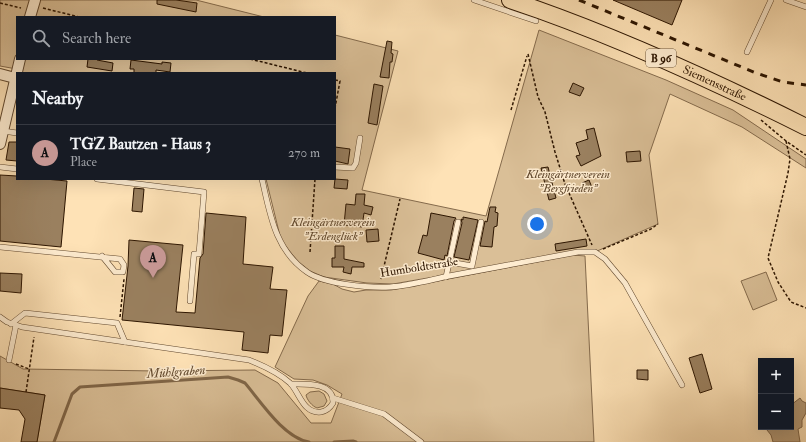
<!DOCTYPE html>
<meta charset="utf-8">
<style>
:root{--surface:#171b24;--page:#20242c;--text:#f1f3f6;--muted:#9ea1a6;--line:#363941;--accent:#c59692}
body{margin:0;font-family:"IM FELL Double Pica",serif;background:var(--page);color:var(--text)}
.controls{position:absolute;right:12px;bottom:12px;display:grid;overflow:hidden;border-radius:0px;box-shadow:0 4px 16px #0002}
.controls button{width:36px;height:36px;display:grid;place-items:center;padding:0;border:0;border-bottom:1px solid var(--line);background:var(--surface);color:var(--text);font:20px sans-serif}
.you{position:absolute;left:537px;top:224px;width:14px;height:14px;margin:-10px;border:3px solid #fff;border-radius:50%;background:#1a73e8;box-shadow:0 0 0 6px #1a73e833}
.badge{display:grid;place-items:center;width:26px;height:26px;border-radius:50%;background:var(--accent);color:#111;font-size:13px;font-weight:700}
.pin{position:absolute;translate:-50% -33px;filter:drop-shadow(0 1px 2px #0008)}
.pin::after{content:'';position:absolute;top:21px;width:14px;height:12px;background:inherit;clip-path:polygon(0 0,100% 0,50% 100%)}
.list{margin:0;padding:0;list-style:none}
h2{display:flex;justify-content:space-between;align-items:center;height:52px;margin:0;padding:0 16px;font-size:17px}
h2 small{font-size:13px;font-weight:400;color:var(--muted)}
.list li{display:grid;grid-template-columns:26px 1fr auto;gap:12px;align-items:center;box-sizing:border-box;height:56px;padding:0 16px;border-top:1px solid var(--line)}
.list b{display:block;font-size:15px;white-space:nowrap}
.list p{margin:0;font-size:13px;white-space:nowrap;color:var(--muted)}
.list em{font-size:13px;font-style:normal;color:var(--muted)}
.icon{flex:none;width:22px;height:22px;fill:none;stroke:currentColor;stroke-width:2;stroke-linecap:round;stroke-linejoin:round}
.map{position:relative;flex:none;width:806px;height:442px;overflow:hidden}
.search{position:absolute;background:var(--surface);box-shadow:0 4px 16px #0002;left:16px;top:16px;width:320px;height:44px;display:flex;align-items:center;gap:10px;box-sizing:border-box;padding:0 14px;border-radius:0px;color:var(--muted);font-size:15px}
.panel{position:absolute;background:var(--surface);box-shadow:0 4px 16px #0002;left:16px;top:72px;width:320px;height:108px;border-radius:0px}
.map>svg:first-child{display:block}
.green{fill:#dabf97;stroke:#846a4c}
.water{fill:#b79c78;stroke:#806648}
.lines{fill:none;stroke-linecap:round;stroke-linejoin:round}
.stream{stroke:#806648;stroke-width:3}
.building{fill:#9a805f;stroke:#2d1500}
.service-casing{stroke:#61482e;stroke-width:6}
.minor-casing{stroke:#61482e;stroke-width:12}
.primary-casing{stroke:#2d1500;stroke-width:18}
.path{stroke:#2d1500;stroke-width:1.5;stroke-dasharray:3 2;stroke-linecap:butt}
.service{stroke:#feecd0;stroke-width:5}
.minor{stroke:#feecd0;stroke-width:10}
.primary{stroke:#fee2b6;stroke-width:16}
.rail{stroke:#2d1500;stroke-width:3;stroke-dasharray:7 7;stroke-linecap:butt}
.labels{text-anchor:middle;stroke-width:3;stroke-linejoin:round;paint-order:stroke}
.shield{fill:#feecd0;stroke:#6c563e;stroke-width:1}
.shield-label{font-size:11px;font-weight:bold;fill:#2d1500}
.street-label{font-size:12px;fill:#2d1500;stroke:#feecd0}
.park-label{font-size:12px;font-style:italic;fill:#61482d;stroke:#feecd0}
.water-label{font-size:13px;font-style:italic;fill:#644b30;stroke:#feecd0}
</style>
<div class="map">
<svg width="806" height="442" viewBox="0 0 806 442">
<rect width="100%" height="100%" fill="#fee2b6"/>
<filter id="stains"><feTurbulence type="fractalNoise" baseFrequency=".005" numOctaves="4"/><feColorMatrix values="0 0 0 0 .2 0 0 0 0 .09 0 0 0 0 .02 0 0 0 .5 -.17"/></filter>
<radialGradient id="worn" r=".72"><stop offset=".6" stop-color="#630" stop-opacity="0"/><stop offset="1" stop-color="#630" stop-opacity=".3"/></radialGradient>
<!-- green -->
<g class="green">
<polygon points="0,0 196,0 264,17 17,17 17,59 335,59 335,35 398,51 362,190 486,216 539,30 666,80 733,110 806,159 806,168 742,127 670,94 649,155 658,224 595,252 578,252 393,284 367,283 324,277 310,271 299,263 281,240 266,179 335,179 335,73 22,73 22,70 0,66"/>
<polygon points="573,255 585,256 594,442 37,442 45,395 0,388 0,356 23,369 157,371 255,370 278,383 311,423 331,423 342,394 327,385 313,380 294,379 275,367 308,296 319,281 333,284 342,289 354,292 366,290 391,290"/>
<polygon points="766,272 777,300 753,310 741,281"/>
<path d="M319,391l5,3 3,7 -3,5 -7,2c-5,-2 -10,-8 -11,-13l4,-3z"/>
</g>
<!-- water -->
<polygon class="water" points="800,398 802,401 806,403 806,413 802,420 802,427 798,429 800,442 773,442 771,435 767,430 769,427 791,427 791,405"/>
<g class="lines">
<!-- stream -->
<g class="stream">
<path d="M54,442l18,-48 8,-7 148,-10 10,3 7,3c16,19 39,55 64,59"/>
<polyline points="334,442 353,441 356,442"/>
</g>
</g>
<!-- building -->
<g class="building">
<polygon points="157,0 176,0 197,3 196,12 157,4"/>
<polygon points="613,0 682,0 672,25"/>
<polygon points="387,41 392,42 391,53 393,54 392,62 390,62 389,78 380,77"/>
<polygon points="88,59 97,59 97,60 113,63 112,71 87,67"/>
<polygon points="131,60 162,64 162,62 171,63 170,72 156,70 156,73 134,73 134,69 130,69"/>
<polygon points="573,83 584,88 580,96 569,92"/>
<polygon points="374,84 383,86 377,125 368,123"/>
<polygon points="594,128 601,156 581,166 576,156 580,155 576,143 588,139 586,130"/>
<polygon points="9,142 17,142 17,161 6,160"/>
<polygon points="335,147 350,149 348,164 335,161"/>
<polygon points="640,151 641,161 627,162 626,152"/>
<polygon points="548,167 556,198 549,200 541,168"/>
<polygon points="0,175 17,176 17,179 45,179 67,181 61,247 0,241"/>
<polygon points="335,179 348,180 347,189 334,188"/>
<polygon points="589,180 593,190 585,193 582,183"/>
<polygon points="134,188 144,189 142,212 132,211"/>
<polygon points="356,194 365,194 364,205 373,207 371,215 364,213 362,227 344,225 346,204 355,205"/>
<polygon points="490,207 496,207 495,212 498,213 497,226 494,227 492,247 480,246 485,221 487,222"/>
<polygon points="206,213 246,217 243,264 273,267 270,289 287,290 282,336 270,335 268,353 242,350 244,332 122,320 128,266 129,240 183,245 176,312 195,313 200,258 203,254"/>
<polygon points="431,213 456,218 454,221 447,256 445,255 444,260 418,253 423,235 427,236"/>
<polygon points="463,217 478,220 469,260 454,257 462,223 461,219 463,220"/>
<polygon points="378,229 379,241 367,242 366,230"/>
<polygon points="586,239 587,246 556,251 555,244"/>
<polygon points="335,246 344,246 344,259 364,263 364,267 352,267 351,274 343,272 344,267 332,267 332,258 335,258"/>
<polygon points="0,273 22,274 21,293 0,291"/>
<polygon points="702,354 712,389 700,393 689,358"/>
<polygon points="637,370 648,370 648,380 637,379"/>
<polygon points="0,388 45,395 37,442 21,442 25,419 19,410 0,408"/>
</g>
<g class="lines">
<!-- service casing -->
<g class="service-casing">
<g id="service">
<polyline points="474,0 536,21"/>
<polyline points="786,0 806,7"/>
<polyline points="747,52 771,0"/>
<polyline points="3,131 17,133"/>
<polyline points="0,167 17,169"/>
<polyline points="335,167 353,168 356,163 360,138"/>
<polyline points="97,179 204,192 199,254 194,254 190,301"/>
<path d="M262,179c8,35 13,71 45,93 17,12 61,16 83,15 19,-1 40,-7 59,-11 43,-8 86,-16 129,-24h17l10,7 20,24 57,102"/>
<polyline points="0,247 120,259 124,265 123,272 115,272 102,256"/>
<polyline points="449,264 455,263 472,266 481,222"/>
<polyline points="446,277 458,222"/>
<path d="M0,317l7,5 15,5 227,33c15,6 30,13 41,23 10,10 13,31 31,29 6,-1 9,-4 12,-9 1,-21 -27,-19 -42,-19"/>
<polyline points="11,324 25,313 117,323 125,342"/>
<polyline points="9,360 16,325"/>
<polyline points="333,398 384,414 421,442"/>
</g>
</g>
<!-- minor casing -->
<g class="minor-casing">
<g id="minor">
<polyline points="30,17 35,0"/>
<polyline points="0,74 15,78"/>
<polyline points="0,144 20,59"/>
</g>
</g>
<!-- primary casing -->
<g class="primary-casing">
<g id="primary">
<path id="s1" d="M510,0c102,34 200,79 296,127"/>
</g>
</g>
<!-- path -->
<g class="path">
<polyline points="0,3 21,8"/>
<polyline points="43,8 79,17"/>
<polyline points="528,54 538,97 545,112 555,152 565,184 592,245"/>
<polyline points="250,59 307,73"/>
<polyline points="335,80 340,81 335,108"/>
<polyline points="511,110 527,56"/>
<polyline points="761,120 786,141 806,155"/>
<polyline points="786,141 790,159 788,173 768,258 778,282 791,302 806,308"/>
<polyline points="603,249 651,229 658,224"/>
<polyline points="310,252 315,179"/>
<polyline points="381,279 400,199"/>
<polyline points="120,317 124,279"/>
<polyline points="16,364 29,369"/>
<polyline points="26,392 34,337"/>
</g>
<!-- service -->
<use href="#service" class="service"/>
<!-- minor -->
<use href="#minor" class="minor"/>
<!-- primary -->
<use href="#primary" class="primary"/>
<!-- rail -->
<polyline class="rail" points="579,0 756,73 783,82 806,85"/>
</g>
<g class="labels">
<!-- shield labels -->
<rect class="shield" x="646" y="49" width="30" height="18" rx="3"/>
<g class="shield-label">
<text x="661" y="62">B 96</text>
</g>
<!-- street labels -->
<g class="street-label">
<text dy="4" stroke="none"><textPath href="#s1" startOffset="221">Siemensstraße</textPath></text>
<text transform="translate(419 267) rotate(-9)" y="4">Humboldtstraße</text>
</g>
<!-- park labels -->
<g class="park-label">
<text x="568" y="178">Kleingärtnerverein<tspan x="568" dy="14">"Bergfrieden"</tspan></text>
<text x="333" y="226">Kleingärtnerverein<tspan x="333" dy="14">"Erdenglück"</tspan></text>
</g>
<!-- water labels -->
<g class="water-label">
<text transform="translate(176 371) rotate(-4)" y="5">Mühlgraben</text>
</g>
</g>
<rect width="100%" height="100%" filter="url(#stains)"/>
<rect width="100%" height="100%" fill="url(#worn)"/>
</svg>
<div class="controls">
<button>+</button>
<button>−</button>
</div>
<div class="you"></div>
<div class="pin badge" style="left:153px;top:278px">A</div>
<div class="search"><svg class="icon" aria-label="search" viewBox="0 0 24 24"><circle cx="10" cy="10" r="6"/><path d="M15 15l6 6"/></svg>Search here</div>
<section class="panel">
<h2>Nearby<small></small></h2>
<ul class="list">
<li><span class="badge">A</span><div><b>TGZ Bautzen - Haus 3</b><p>Place</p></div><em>270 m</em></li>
</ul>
</section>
</div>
